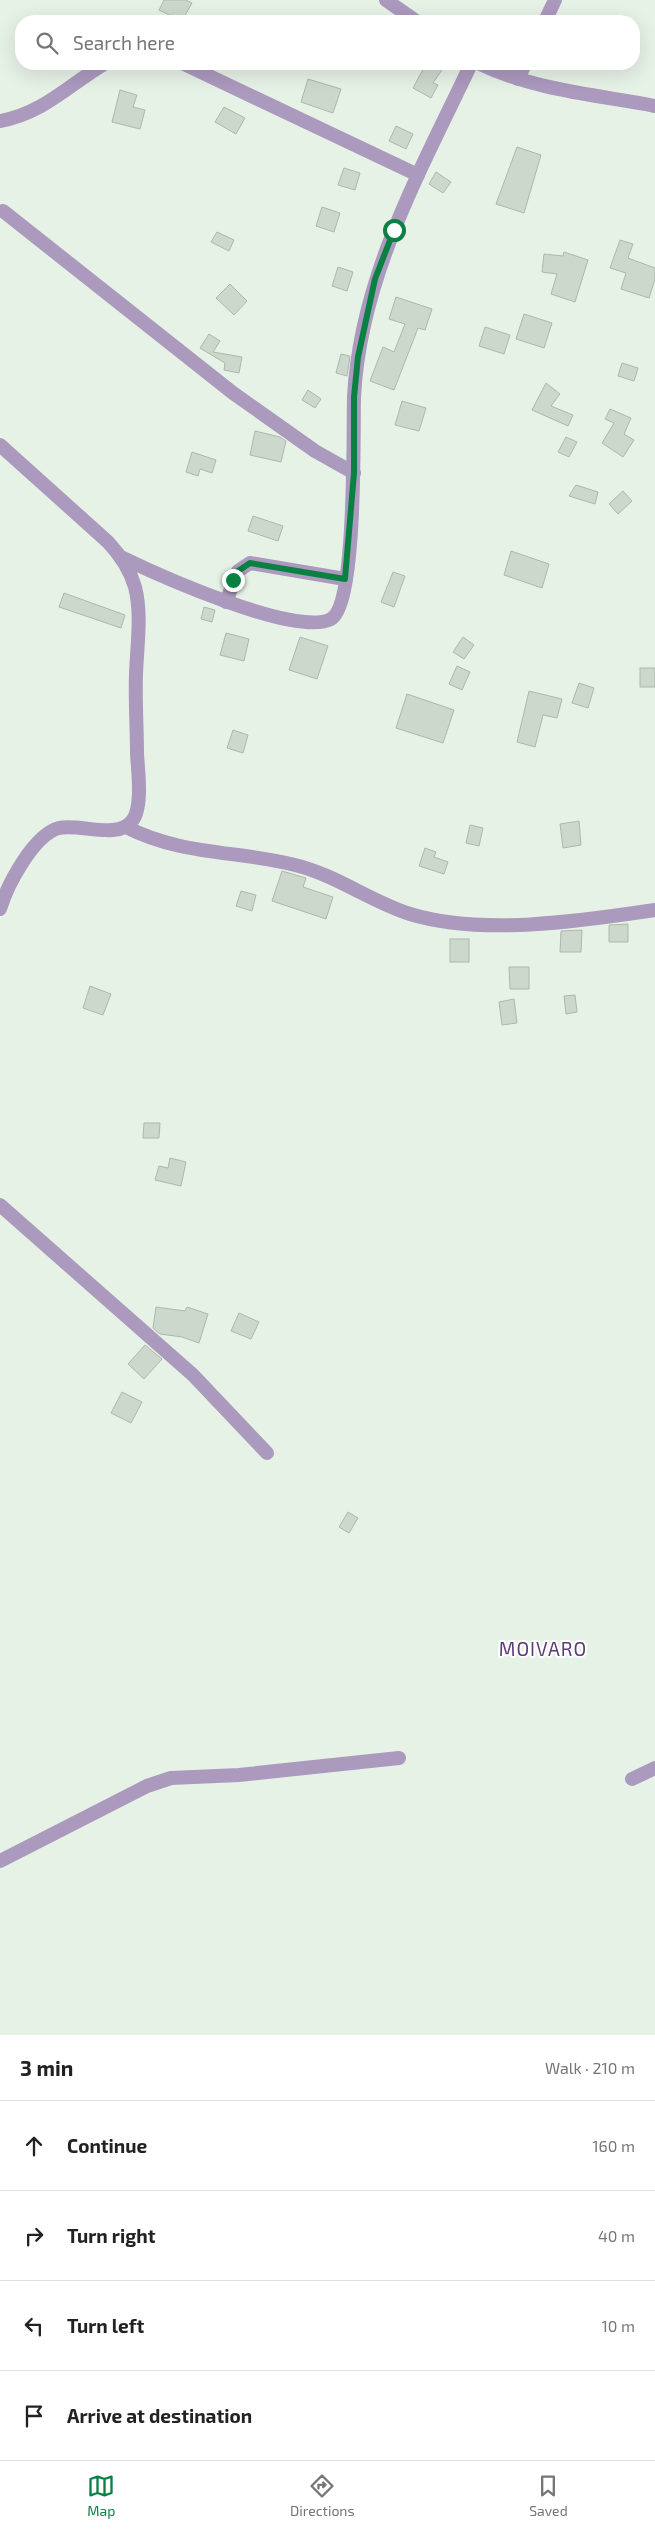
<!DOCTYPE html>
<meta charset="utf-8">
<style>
:root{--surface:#fff;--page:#f2f2f2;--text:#222;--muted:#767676;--line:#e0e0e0;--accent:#0b8043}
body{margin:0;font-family:"Exo 2",sans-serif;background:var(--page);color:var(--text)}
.stop{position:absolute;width:15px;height:15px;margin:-11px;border:4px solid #0b8043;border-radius:50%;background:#fff}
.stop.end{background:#0b8043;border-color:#fff;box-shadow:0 1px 5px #0008}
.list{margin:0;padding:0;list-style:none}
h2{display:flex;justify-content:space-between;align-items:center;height:65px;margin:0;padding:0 20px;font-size:21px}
h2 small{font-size:16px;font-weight:400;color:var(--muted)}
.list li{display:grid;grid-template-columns:32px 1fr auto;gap:15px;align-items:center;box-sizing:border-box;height:90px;padding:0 20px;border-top:1px solid var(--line)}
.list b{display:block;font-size:19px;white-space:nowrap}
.list em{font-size:16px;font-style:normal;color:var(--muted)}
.icon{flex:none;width:28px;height:28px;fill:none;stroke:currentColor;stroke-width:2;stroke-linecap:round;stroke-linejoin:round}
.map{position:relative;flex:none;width:655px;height:2035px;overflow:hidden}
.search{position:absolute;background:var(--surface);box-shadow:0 5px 20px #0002;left:15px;right:15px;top:15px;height:55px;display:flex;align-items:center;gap:12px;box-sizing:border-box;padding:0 18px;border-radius:20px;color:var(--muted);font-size:19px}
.sheet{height:425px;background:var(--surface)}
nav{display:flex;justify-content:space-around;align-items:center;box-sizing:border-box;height:70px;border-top:1px solid var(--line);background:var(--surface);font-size:14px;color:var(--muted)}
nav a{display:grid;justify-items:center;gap:2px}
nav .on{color:var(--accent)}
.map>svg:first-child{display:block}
.building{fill:#cdd8cd;stroke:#adb8ad}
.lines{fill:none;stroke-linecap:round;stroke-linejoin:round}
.minor{stroke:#ab99be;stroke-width:14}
.route{stroke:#0b8043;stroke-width:6}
.labels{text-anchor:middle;stroke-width:4;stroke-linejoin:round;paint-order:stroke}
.neighbourhood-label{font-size:19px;letter-spacing:1px;fill:#5c3d78;stroke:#fff}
</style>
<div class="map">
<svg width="655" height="2035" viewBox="0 0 655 2035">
<rect width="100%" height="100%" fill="#e7f2e7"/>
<!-- building -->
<g class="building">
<polygon points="164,0 186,0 192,3 182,21 159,10"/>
<polygon points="426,64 446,64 433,83 438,85 431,98 413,88"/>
<polygon points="308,79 341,89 333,113 301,102"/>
<polygon points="120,90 137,95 133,107 145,110 140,129 112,122"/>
<polygon points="224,107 245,118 236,134 215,122"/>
<polygon points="396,126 413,134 406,149 389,141"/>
<polygon points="517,147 541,155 524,213 496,204"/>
<polygon points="344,168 360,173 355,190 338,185"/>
<polygon points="436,172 451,182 443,193 429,184"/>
<polygon points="322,207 340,213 334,232 316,226"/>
<polygon points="217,232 234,240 229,251 211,242"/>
<polygon points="620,240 633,244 628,258 655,268 655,279 649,298 621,289 626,273 610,268"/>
<polygon points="564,252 588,260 575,302 551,294 557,274 542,272 544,254 563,256"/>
<polygon points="338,267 353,272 347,291 332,286"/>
<polygon points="230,284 247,301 234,315 216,298"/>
<polygon points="396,297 432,309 425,330 418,328 394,390 370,381 383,347 394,352 405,324 389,319"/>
<polygon points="524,314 552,323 544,348 516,339"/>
<polygon points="485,327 510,335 504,354 479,346"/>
<polygon points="209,334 220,341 213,352 242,357 239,373 224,370 225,363 200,348"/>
<polygon points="341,354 350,356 347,376 336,373"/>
<polygon points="622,363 638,368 634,381 618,376"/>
<polygon points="546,383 560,394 551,406 573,415 568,426 532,410"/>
<polygon points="308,390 321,399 315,408 302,400"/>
<polygon points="402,401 426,408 419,431 395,425"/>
<polygon points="610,409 631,418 624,434 634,440 623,457 602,443 614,423 605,419"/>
<polygon points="255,431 280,437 286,441 281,462 250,455"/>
<polygon points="566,437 577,442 569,457 558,452"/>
<polygon points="192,452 216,460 212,473 200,469 198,476 186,472"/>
<polygon points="576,485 598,492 595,504 569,496"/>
<polygon points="623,491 632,501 618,514 609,504"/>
<polygon points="253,516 283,526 278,541 248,531"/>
<polygon points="511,551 549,564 542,588 504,575"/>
<polygon points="393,572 405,576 394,607 381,602"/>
<polygon points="64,593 125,615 121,628 59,607"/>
<polygon points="204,607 215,610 212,622 201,619"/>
<polygon points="226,633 249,639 244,661 220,655"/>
<polygon points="300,637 328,646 317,679 289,670"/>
<polygon points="463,637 474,645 464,659 453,652"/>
<polygon points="457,666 470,672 462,690 449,684"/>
<rect x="640" y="668" width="15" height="19"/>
<polygon points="579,683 594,688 588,708 572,703"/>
<polygon points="529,691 562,699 557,718 543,715 535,747 517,742"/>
<polygon points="407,694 454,710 443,743 396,728"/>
<polygon points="233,730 248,735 243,753 227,748"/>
<polygon points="579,821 581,845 563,848 560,824"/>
<polygon points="470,825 483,828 479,846 466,843"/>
<polygon points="425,848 436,852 434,857 448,862 444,874 419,866"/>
<polygon points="282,871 306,878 303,887 333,897 326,919 272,901"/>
<polygon points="241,891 256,895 252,911 236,906"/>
<polygon points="628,924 628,942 609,942 609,925"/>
<polygon points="582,930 581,952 560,952 561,931"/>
<rect x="450" y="939" width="19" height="23"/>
<polygon points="509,967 529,967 529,989 510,989"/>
<polygon points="90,986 111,994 103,1015 83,1008"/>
<polygon points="575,995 577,1012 566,1014 564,996"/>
<polygon points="514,999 517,1023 502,1025 499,1002"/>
<polygon points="144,1123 160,1123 159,1138 143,1138"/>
<polygon points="170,1158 186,1162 181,1186 155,1180 159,1166 168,1168"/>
<polygon points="156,1307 185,1311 187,1307 208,1314 199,1343 182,1337 160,1334 153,1328"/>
<polygon points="239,1313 259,1322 251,1339 231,1331"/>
<polygon points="145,1345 162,1359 144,1379 128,1364"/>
<polygon points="122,1392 142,1402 131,1423 111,1413"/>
<polygon points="348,1512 358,1518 349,1533 339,1527"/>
</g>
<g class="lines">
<!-- minor -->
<g class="minor">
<polyline points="386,0 416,21"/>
<polyline points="545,21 555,0"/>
<polyline points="184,64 418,175"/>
<path d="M480,64c54,26 117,31 175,42"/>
<polyline points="518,79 525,64"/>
<path d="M0,121c42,-7 69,-36 104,-57"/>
<polyline points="3,211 233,393 315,451 354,473"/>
<path d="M0,445l108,97c12,13 22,27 27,45 7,27 2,59 1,87 -1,27 1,53 1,80 1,17 6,54 -5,67 -14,19 -53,2 -73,7 -26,7 -52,58 -59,81"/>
<path d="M121,557c35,17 176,81 210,62 26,-15 22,-188 23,-222 6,-120 67,-227 117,-333"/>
<polyline points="226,602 238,571 250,563 345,579"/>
<path d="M126,827c57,29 110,23 169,38 41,10 75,36 115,49 72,22 171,7 245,-4"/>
<polyline points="0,1205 193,1375 267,1453"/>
<polyline points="632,1779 655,1768"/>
<polyline points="0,1861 147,1786 171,1778 239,1775 399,1758"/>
</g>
</g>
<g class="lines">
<!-- route -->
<polyline class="route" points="233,580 238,571 250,563 345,579 354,473 354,397 358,357 375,279 394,230"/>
</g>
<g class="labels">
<!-- neighbourhood labels -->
<g class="neighbourhood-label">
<text x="543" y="1656">MOIVARO</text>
</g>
</g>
</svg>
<div class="stop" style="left:394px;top:230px"></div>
<div class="stop end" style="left:233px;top:580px"></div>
<div class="search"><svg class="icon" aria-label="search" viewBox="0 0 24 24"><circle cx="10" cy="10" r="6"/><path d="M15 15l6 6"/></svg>Search here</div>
</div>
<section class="sheet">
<h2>3 min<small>Walk · 210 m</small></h2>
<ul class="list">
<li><svg class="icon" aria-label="ahead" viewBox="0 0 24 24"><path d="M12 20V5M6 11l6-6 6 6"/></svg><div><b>Continue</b></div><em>160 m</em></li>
<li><svg class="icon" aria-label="right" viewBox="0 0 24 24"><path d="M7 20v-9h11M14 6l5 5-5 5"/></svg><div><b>Turn right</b></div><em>40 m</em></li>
<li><svg class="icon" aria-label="left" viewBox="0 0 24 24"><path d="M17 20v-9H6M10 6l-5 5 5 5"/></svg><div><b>Turn left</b></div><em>10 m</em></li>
<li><svg class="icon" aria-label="arrive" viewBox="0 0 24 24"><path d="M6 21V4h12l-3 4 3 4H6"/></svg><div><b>Arrive at destination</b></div></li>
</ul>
</section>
<nav>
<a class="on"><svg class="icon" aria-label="map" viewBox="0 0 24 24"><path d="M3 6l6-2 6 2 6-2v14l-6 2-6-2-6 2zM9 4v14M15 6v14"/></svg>Map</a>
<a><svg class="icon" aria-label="directions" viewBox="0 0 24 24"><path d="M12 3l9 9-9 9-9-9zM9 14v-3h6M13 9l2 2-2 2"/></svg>Directions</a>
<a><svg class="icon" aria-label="saved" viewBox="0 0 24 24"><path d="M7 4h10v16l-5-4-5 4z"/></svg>Saved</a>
</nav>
